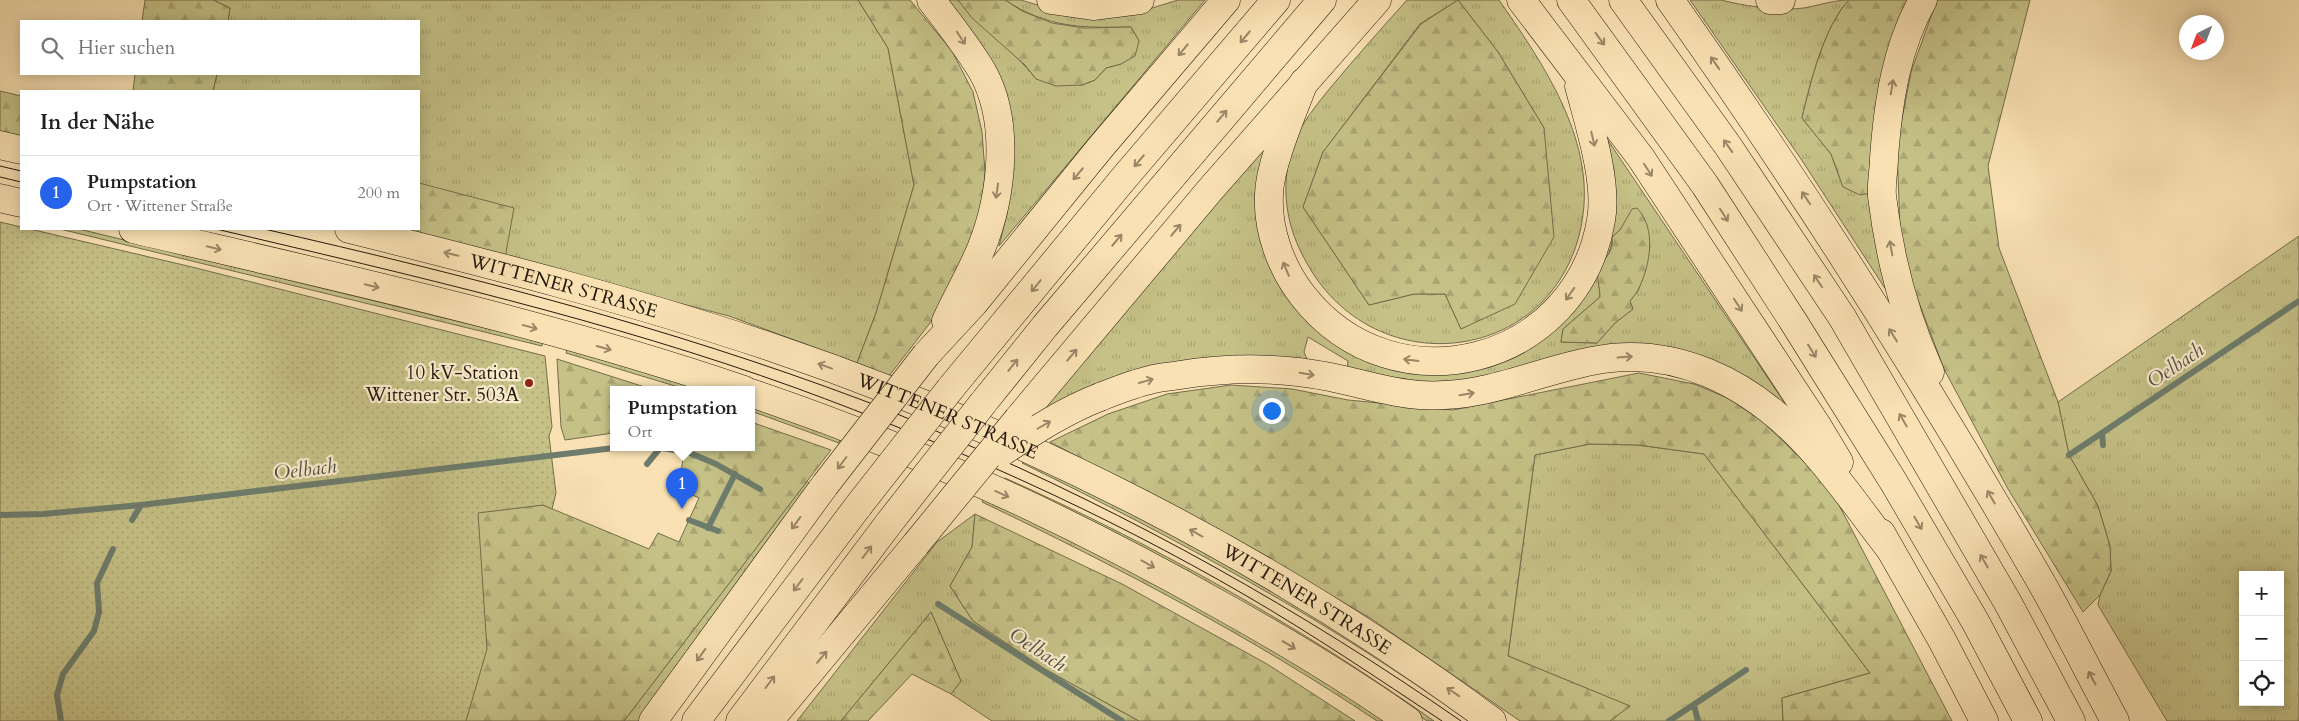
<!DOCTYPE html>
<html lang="de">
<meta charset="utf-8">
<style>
:root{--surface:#fff;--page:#f6f6f6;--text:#202124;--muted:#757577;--line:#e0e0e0;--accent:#2563eb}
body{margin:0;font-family:Cardo,serif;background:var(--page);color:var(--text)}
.controls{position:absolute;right:15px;bottom:15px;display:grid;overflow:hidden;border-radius:0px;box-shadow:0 2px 12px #0003}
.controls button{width:45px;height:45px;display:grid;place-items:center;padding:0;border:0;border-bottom:1px solid var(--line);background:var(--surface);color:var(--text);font:25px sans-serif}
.compass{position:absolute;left:2179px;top:15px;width:45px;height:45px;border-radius:50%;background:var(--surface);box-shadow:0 2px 12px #0003;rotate:222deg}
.you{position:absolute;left:1271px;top:410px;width:18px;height:18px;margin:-12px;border:4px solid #fff;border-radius:50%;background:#1a73e8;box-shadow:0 0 0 8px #1a73e833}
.badge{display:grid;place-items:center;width:32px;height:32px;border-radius:50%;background:var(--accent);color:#fff;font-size:16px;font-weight:700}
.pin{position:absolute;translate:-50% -41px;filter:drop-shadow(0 1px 2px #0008)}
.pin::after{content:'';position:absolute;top:26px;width:18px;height:15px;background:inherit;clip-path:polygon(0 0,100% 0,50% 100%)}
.popup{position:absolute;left:610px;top:386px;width:145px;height:65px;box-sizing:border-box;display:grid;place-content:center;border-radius:0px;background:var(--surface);filter:drop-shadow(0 1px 4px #0005);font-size:16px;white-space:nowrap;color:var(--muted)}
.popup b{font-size:19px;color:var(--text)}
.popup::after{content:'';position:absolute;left:50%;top:100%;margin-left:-10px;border:10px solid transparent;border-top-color:var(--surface)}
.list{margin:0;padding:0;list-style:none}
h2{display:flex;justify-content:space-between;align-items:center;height:65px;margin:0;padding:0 20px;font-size:21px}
h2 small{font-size:16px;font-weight:400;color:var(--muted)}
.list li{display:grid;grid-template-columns:32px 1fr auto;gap:15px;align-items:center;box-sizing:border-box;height:75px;padding:0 20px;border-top:1px solid var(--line)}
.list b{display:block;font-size:19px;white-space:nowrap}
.list p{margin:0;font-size:16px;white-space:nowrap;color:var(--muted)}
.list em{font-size:16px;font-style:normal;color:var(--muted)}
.icon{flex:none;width:28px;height:28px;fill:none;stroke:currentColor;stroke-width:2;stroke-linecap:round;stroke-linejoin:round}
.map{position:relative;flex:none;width:2299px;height:721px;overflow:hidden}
.search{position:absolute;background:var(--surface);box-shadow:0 2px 12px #0003;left:20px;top:20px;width:400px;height:55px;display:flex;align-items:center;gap:12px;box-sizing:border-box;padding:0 18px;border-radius:0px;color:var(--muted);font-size:19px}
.panel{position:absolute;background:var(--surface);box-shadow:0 2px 12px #0003;left:20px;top:90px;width:400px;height:140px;border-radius:0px}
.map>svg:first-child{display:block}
.grass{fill:url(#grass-tufts);stroke:#746d4a;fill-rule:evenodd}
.forest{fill:url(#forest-firs);stroke:#746d4a}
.park{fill:url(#park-dots);stroke:#746d4a}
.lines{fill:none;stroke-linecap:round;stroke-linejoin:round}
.stream{stroke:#6d7c6c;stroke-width:6}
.major-casing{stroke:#24190d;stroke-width:29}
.highway-casing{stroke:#24190d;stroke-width:29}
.major{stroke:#f9e1b3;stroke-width:28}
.highway{stroke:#f9e1b3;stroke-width:28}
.tram{stroke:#24190d;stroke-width:1}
.highway-bridge-casing{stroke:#24190d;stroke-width:29;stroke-linecap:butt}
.highway-bridge{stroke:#f9e1b3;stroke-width:28}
.oneway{stroke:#998768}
.poi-dot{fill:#8f2418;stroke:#fbecce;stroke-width:2}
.labels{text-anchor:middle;stroke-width:4.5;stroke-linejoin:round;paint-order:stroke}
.street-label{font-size:19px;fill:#24190d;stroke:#fbecce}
.poi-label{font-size:19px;fill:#24190d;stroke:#fbecce;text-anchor:end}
.water-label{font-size:20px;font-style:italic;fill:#4f5344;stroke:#fbecce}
</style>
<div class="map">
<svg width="2299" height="721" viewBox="0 0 2299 721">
<defs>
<pattern id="grass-tufts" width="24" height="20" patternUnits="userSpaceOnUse" patternTransform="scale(1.25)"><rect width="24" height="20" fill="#c5c187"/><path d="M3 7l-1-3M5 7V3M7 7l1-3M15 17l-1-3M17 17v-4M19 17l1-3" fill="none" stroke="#a9a573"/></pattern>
<pattern id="forest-firs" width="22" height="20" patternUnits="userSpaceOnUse" patternTransform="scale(1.25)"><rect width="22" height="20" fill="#c5c187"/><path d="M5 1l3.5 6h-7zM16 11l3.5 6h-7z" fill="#a9a573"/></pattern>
<pattern id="park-dots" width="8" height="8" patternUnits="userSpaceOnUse" patternTransform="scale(1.25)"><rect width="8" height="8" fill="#c5c187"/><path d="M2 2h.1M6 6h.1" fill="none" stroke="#a9a573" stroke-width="1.8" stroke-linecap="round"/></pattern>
</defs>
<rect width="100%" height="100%" fill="#f9e1b3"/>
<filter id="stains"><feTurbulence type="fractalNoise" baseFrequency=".004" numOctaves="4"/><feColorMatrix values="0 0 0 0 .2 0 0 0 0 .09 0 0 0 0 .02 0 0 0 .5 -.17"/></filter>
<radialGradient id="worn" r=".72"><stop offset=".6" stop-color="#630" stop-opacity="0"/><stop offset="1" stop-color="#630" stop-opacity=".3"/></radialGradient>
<!-- grass -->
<g class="grass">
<polygon points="213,0 858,0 888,48 914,185 876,313 857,363 729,316 505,258 419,183 419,91 213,91 217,74 419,74 419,21 228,21 230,8"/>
<path d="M941,0h17c23,29 55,49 78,79l46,6 13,-5 11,-12 15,-4 18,-23 -8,-14c-50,1 -83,1 -126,-27h16l36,11 79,2 42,-13h27l-206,246 8,-32 5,-69z"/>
<path d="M1407,0h92c41,59 90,130 85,205 -12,158 -212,189 -281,51 -19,-36 -23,-77 -8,-116 8,-19 23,-37 36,-53 25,-30 50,-58 76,-87zM1458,0l40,52 46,76 -83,201 -16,-35h-31l-45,11 -66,-98 20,-55 97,-128z"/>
<path d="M1690,0c10,0 22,0 31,0 24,6 46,9 70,9 20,0 38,-9 58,-9 -25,26 -39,84 -47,118l29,36 12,33 29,6 16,100 -87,-134z"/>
<path d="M1605,136l181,269 -15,-12 -29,-16 -69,-25 -223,36 -103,-15 1,-12 -40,-24 -4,15 5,12 -37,-6 -235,59 228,-271 22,145 149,80 135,-61zM1620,230l30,16 -5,26 -7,19 -8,10 3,8 -18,14 -18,20 -36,-1 2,-13 37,-32c0,-6 -2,-14 -1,-19 2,-16 14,-25 13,-41z"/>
<polygon points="60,229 79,229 543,342 542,346"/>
<path d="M2299,236v485h-132l-69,-116 2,-10 11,-24 -1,-25 -12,-40 -29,-51 -11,-53zM2243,575h37v127h-37z"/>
<polygon points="567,349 705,390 688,390 566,353"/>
<polygon points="751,406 840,438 839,443 751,411"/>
<polygon points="1590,444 1638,445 1704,454 1870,673 1782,698 1783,721 1610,721 1629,706 1508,656 1535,455"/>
<path d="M1025,461c66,32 132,64 196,99 87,49 170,106 253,161h-6c-140,-101 -291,-182 -446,-258z"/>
<path d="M1005,478c150,67 295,148 429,243h-7l-28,-20 -397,-221z"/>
<polygon points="807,481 810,484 639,721 624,721"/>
<path d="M984,498l120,57 174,97 108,69h-9c-125,-84 -259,-154 -395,-219z"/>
<polygon points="975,514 972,547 950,586 973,621 1045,669 1139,721 992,721 951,694 961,681 931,612 841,721 797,721 937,542"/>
</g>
<!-- forest -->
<g class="forest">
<polygon points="145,0 213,0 230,8 228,21 142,21"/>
<polygon points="858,0 910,0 952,51 973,92 982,132 985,172 982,208 954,287 930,323 889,376 857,363 876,313 914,185 888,48"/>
<polygon points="958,0 1005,0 1022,11 1052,23 1084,28 1131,27 1139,41 1135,56 1121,64 1106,68 1095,80 1082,85 1056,86 1036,79 1025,65 972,18"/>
<polygon points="1458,0 1498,52 1544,128 1554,237 1515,304 1461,329 1445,294 1414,294 1369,305 1303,207 1323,152 1421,24"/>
<path d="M1849,0h61l-38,193 -12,2 -17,-8 -12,-33 -29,-36c8,-34 22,-92 47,-118z"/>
<polygon points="1937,0 2030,0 1988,166 1999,248 2058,402 2069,455 2098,506 2110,546 2111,571 2100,595 2083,612 2008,489 1944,369 1912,284 1900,231 1897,145 1911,72"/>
<polygon points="135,74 217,74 213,91 133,91"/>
<polygon points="0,91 21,96 21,137 0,132"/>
<polygon points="419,183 514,208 505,258 388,229 419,229"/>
<path d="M1637,208c20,21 13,57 2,80 -2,5 -6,9 -9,13l3,8 -18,14 -18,20 -36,-1 2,-13 37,-32c0,-9 -4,-18 -1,-27 5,-15 15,-15 13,-33l8,-7 12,-21z"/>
<polygon points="557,359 654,390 613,390 613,433 565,440 561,427"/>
<polygon points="1639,373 1694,384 1728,398 1762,421 1829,486 1952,721 1783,721 1782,698 1870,673 1704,454 1638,445 1590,444 1535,455 1508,656 1630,706 1610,721 1520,721 1370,618 1310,583 1189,515 1050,442 1108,414 1167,394 1231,385 1292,389 1348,400 1453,410"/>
<polygon points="751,422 831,450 624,721 298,721 260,536 543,505 649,549 658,533 679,542 699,498 678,488 685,448 751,448"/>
<polygon points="975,514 1122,584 1267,664 1355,721 1139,721 1045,669 973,621 950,586 972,547"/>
<polygon points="931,612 961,681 951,694 912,674 868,721 841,721"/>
</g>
<!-- park -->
<polygon class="park" points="0,222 192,267 545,356 552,427 549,436 556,493 552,509 543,505 478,513 487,649 466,721 0,721"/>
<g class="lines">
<!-- stream -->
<g class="stream">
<polyline points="2102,433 2103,445"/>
<polyline points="663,448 690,453 716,464 760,489"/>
<polyline points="2069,455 2299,301"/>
<polyline points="647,464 660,448"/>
<polyline points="0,515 43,514 141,505 614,448"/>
<polyline points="132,520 141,505"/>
<polyline points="689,520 718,531"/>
<polyline points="708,528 735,474"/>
<polyline points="938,604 1122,721"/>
<polyline points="1694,705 1698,721"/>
<polyline points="61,721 57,695 63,674 94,631 99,612 97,583 113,549"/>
<polyline points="1669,721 1746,670"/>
</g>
<!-- major casing -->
<g class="major-casing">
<g id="major">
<polyline points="0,145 21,150"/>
<polyline points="0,198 21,203"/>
<path d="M133,229c204,48 412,93 611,161"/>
<path id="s1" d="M349,229c141,35 281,71 419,117 258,87 505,213 724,375"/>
<path d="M751,393c163,55 321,128 471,213 63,35 126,73 186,115"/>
</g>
</g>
<!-- highway casing -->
<g class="highway-casing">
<g id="highway">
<path d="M931,0c18,23 36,46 51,71 29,51 20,126 -1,178 -10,24 -24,48 -35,72"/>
<polyline points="1051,0 1093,6 1140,0"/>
<polyline points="1521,0 1641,158 1818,427 1839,462"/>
<polyline points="1571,0 1705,185 1793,321 1893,481 1975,621 2028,721"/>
<polyline points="1623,0 1728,146 1842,317 2008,603 2071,721"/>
<path d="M1670,0c133,188 256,382 371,582 26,46 49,93 74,139"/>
<polyline points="1770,0 1781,0"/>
<path d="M1923,0c-27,48 -35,103 -39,158 0,12 -3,25 -2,38 7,59 23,121 48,176"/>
<path d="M1304,82c-11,30 -34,81 -35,112 -2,36 12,74 34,102 91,116 274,69 298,-76 7,-38 -12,-96 -22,-134"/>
<polyline points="926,355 974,303 1100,148 1226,0"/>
<polyline points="950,389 1124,178 1276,0"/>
<path d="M1100,397c15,-6 30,-12 46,-16 11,-4 23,-4 34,-6 50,-8 100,-8 150,2 30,6 59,16 90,18 65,4 111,-22 172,-34 82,-17 157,22 213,81 30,31 58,73 85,107"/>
<polyline points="983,403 1045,326 1322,0"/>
<polyline points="1018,419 1210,190 1377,0"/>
<polyline points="1881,533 1942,640 1984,721"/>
<polyline points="653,721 825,485"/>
<polyline points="696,721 859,505"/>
<polyline points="740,721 889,523"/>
<polyline points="769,721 916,544"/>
</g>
</g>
<!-- major -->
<use href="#major" class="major"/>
<!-- highway -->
<use href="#highway" class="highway"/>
<!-- tram -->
<g class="tram">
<polyline points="0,166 21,171"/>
<polyline points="0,177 21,182"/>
<path d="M216,229c195,46 392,91 580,159 153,56 308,125 449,207 67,39 132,83 197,126"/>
<path d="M264,229c202,46 404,98 598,171 31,11 60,25 90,38 180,77 349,172 509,283"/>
</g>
<!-- highway-bridge casing -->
<g class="highway-bridge-casing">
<g id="highway-bridge">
<path d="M1002,452c32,-21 62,-41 98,-55"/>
<polyline points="825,485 926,355"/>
<polyline points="859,505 950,389"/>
<polyline points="889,523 983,403"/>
<polyline points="916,544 1018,419"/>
</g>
</g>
<!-- highway-bridge -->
<use href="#highway-bridge" class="highway-bridge"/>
</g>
<!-- one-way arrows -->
<defs><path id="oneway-shaft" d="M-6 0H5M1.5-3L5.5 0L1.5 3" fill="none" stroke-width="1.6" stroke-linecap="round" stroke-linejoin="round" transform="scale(1.25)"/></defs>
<g class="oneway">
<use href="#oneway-shaft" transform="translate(1245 37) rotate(130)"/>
<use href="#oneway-shaft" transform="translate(961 38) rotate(57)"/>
<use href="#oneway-shaft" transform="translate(1600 39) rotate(54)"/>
<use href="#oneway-shaft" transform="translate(1183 50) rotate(130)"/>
<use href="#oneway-shaft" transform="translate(1715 63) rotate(-125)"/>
<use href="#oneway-shaft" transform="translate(1892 87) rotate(-80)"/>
<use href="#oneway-shaft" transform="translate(1222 116) rotate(-50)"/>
<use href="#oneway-shaft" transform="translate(1593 139) rotate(76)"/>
<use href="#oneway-shaft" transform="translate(1728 146) rotate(-125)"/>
<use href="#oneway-shaft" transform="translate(1139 161) rotate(130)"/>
<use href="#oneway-shaft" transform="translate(1648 170) rotate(57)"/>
<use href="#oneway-shaft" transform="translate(1078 174) rotate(130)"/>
<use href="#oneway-shaft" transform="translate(997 191) rotate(98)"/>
<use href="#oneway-shaft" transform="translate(1806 198) rotate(-124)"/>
<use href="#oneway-shaft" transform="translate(1724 215) rotate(57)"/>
<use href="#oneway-shaft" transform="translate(1176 230) rotate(-50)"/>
<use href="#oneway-shaft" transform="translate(1117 240) rotate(-50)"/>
<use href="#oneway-shaft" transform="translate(214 248) rotate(13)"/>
<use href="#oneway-shaft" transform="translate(1891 248) rotate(-100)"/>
<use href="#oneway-shaft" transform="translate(451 254) rotate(-166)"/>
<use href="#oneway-shaft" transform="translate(1286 269) rotate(-113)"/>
<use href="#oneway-shaft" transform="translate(1818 281) rotate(-124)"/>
<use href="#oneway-shaft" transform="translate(372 286) rotate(14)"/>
<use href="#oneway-shaft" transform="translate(1036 286) rotate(129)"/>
<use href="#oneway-shaft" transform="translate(1570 294) rotate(125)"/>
<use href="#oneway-shaft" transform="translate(1738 305) rotate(57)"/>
<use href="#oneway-shaft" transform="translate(530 327) rotate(15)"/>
<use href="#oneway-shaft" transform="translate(1893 335) rotate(-122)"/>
<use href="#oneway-shaft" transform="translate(604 348) rotate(16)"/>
<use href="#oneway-shaft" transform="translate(1812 351) rotate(58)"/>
<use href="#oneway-shaft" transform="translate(1072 355) rotate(-50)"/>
<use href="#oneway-shaft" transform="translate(1625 357) rotate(-4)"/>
<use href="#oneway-shaft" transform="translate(1411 360) rotate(-173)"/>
<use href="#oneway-shaft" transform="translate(1013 365) rotate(-51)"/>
<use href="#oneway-shaft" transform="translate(825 366) rotate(-160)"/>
<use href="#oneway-shaft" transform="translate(1307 374) rotate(9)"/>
<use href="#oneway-shaft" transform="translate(1146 381) rotate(-15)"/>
<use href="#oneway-shaft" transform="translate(1467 394) rotate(-9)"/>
<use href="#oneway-shaft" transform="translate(1903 420) rotate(-120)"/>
<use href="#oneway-shaft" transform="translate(1044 425) rotate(-30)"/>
<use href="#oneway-shaft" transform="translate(842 463) rotate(127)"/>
<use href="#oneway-shaft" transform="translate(1002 494) rotate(24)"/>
<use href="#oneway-shaft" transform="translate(1991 497) rotate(-120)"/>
<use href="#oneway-shaft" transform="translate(796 523) rotate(126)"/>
<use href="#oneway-shaft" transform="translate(1918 523) rotate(60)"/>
<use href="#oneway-shaft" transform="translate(1196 533) rotate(-151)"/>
<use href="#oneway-shaft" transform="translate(867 552) rotate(-53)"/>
<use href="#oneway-shaft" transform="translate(1984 561) rotate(-120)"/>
<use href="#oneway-shaft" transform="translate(1148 564) rotate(29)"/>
<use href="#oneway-shaft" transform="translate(798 585) rotate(127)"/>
<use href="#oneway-shaft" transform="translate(1289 645) rotate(31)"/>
<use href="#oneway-shaft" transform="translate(701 655) rotate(126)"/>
<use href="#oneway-shaft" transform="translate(822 657) rotate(-50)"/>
<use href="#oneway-shaft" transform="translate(2092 678) rotate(-118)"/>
<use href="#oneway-shaft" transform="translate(770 682) rotate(-53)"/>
<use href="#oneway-shaft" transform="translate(1453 692) rotate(-146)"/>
</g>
<!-- markers -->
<circle class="poi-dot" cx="529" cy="383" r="5"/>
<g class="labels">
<!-- street labels -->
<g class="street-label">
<text dy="7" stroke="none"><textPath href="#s1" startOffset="222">WITTENER STRASSE</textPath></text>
<text dy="7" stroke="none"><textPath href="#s1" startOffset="628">WITTENER STRASSE</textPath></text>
<text dy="7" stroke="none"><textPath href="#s1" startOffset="1032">WITTENER STRASSE</textPath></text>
</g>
<!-- poi labels -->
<g class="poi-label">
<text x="519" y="379">10 kV-Station<tspan x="519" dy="22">Wittener Str. 503A</tspan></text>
</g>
<!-- water labels -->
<g class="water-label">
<text transform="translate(2175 365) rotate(-34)" y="7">Oelbach</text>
<text transform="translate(305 469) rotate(-7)" y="7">Oelbach</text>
<text transform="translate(1038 649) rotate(33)" y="7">Oelbach</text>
</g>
</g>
<rect width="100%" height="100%" filter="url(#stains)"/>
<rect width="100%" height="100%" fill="url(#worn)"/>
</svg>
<div class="controls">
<button>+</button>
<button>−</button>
<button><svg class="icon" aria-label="locate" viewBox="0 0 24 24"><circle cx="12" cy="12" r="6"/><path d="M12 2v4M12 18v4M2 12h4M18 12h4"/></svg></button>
</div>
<svg class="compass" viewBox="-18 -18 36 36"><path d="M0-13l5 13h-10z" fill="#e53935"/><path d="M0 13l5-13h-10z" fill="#757577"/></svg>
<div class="you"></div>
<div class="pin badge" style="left:682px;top:509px">1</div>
<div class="popup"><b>Pumpstation</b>Ort</div>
<div class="search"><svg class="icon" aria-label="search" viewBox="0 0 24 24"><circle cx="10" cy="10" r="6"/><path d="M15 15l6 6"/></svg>Hier suchen</div>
<section class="panel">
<h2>In der Nähe<small></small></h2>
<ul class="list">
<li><span class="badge">1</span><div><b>Pumpstation</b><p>Ort · Wittener Straße</p></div><em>200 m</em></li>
</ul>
</section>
</div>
